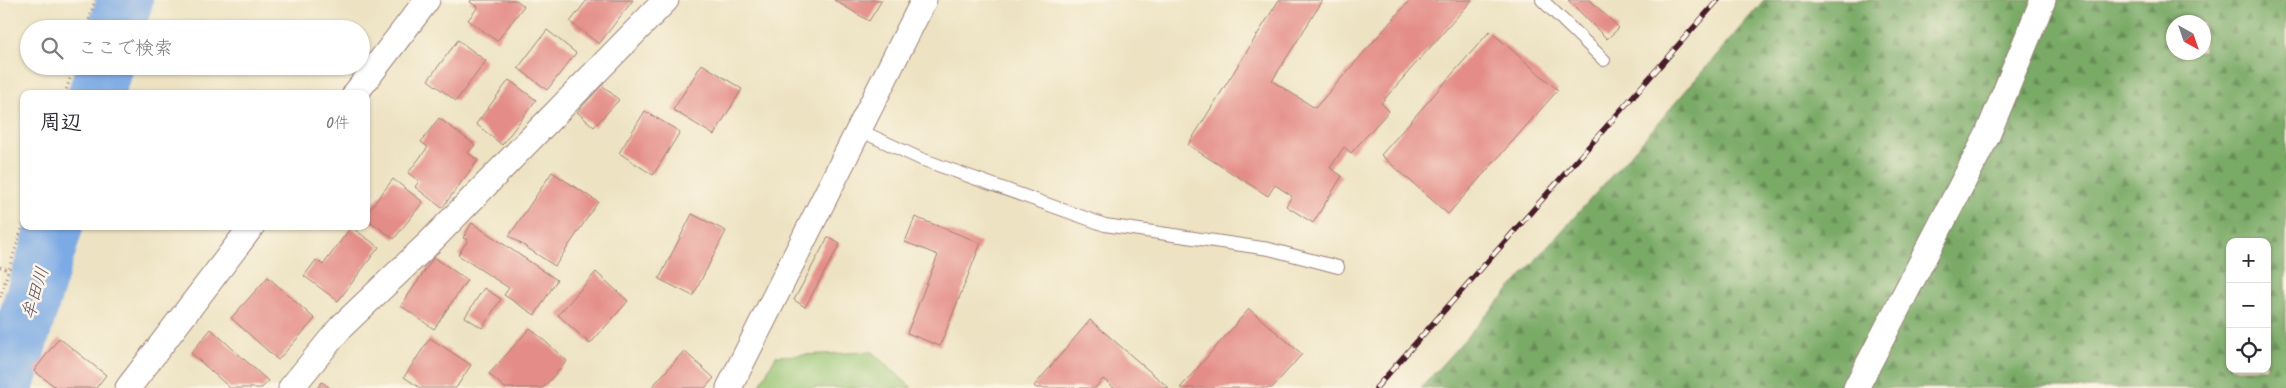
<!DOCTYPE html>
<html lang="ja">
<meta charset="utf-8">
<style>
:root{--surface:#fff;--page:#f2f2f3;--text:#2b2b33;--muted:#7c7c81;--line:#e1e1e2}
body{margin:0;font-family:Kalam,"Klee One",sans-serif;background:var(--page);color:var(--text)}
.controls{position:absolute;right:15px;bottom:15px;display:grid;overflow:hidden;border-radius:10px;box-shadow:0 1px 4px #0004}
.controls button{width:45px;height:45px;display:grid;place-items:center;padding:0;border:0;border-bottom:1px solid var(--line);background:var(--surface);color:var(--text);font:25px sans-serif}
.compass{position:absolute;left:2166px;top:15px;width:45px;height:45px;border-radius:50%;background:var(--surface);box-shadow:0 1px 4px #0004;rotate:140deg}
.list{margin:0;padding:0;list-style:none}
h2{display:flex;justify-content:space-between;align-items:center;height:65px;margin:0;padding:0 20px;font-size:21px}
h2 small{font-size:16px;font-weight:400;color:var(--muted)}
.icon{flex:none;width:28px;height:28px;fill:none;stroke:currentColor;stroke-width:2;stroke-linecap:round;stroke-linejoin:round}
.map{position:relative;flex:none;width:2286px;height:388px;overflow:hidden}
.search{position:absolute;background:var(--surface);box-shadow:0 1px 4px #0004;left:20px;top:20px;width:350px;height:55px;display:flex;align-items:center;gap:12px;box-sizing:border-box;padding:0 18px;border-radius:28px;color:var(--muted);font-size:19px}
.panel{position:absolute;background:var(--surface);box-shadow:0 1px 4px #0004;left:20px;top:90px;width:350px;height:140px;border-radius:10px}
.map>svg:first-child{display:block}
.forest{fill:url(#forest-firs);stroke:#626448;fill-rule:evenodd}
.park{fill:#97c574;stroke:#707250}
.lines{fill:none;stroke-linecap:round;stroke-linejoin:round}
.river{stroke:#7baae5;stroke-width:56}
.building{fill:#e48d88}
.lane-casing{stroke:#9c8177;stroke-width:14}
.street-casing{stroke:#9c8177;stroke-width:27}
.path{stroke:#9c8177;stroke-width:3;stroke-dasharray:1 4;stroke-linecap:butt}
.lane{stroke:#fff;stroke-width:12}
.street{stroke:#fff;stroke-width:25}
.rail-casing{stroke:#4a1f2b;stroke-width:5.5}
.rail{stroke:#fcf5e5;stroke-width:4;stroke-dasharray:11;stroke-linecap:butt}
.labels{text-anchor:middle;stroke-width:5;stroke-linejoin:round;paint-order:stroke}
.water-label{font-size:18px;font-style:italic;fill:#5b506c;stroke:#fcf5e5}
</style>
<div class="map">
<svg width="2286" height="388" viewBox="0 0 2286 388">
<defs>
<pattern id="forest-firs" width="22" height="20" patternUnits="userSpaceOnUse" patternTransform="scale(1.25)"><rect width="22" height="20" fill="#79aa66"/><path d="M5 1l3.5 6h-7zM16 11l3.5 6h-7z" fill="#658a54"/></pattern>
</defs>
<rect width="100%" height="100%" fill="#fcf5e5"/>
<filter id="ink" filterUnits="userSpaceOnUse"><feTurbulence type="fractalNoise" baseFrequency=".02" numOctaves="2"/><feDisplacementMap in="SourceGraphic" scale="10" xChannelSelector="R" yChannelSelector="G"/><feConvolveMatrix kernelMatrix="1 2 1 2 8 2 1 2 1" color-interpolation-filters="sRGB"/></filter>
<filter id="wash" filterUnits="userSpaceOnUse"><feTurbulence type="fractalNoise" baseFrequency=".0096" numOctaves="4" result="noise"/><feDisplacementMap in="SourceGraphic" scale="20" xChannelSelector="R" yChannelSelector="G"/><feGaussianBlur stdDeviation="1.12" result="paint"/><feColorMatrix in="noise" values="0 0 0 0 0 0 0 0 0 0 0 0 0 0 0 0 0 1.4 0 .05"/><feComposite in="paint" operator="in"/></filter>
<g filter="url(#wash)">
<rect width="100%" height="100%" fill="#ede3c3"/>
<!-- forest -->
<path class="forest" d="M1764,0h522v388h-865l218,-243zM2174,22h30v30h-30zM2230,242h37v127h-37z"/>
<!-- park -->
<polygon class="park" points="872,352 912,388 758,388 776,356"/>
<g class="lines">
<!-- river -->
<g class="river">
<polyline points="116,29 125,0"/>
<polyline points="96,94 105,66"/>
<polyline points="5,388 55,226"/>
</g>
</g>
<g id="blocks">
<!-- building -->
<g class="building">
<polygon points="471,0 516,0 524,6 497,41 468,20 478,7 470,2"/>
<polygon points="587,0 633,0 599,44 570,22"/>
<polygon points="834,0 882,0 869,21"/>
<polygon points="1279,0 1323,0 1272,81 1315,108 1410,0 1472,0 1381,103 1389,111 1351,153 1344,147 1330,168 1342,176 1313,223 1286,206 1292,196 1275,185 1268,196 1188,145"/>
<polygon points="1568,0 1590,0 1619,28 1607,39"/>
<polygon points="547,30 576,53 547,90 518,68"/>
<polygon points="1490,31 1558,90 1448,214 1381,155"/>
<polygon points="458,40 486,61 456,101 428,80"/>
<polygon points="702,64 742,89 714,135 673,110"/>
<polygon points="509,80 536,100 502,145 476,124"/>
<polygon points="602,85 619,100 594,127 577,112"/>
<polygon points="645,111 680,132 653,175 619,153"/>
<polygon points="439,118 475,145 468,153 478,160 442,208 415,187 419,181 408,173 428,147 421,142"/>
<polygon points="552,172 598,202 555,266 509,236"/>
<polygon points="393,179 423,202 394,239 366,218 366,214"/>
<polygon points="692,214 726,231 693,296 659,279"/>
<polygon points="915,217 981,243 940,346 907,333 938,255 905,242"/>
<polygon points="472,223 557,280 535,315 504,295 509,288 458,255 468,240 463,238"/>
<polygon points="351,227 379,247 338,301 304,276 316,260 323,265"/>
<polygon points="828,237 840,244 805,307 794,300"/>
<polygon points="434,257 467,280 434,329 401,306"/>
<polygon points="596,272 628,301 590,344 558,315"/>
<polygon points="268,277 315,319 278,360 231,318"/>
<polygon points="484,288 501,299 482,328 465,317"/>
<polygon points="1249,309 1302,354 1272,388 1180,388"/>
<polygon points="1090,320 1169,388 1114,388 1103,379 1095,388 1036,388 1034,386"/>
<polygon points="530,328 567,361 543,388 505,388 489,374"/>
<polygon points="211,329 268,381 262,388 230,388 191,353"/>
<polygon points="59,338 106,375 96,388 57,388 34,371"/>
<polygon points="430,338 471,365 456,388 420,388 404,377"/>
<polygon points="684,351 714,378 705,388 651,388"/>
<polygon points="322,382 330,388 317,388"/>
</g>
</g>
</g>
<g filter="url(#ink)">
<use href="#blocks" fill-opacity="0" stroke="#9c8177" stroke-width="1"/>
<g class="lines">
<!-- lane casing -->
<g class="lane-casing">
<g id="lane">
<polyline points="1542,0 1604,60"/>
<polyline points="859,130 921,159 1105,225 1269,249 1338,267"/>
</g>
</g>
<!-- street casing -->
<g class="street-casing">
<g id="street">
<polyline points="355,94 427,0"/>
<polyline points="128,388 252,226"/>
<polyline points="291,388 341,327 430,242 666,0"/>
<polyline points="729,388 924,0"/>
<polyline points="1856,388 1987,136 2043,0"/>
</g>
</g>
<!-- path -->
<g class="path">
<polyline points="86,29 95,0"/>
<polyline points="65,94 74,66"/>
<polyline points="0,267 8,270"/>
<polyline points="0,297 24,222"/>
</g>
<!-- lane -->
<use href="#lane" class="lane"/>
<!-- street -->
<use href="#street" class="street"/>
<!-- rail casing -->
<g class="rail-casing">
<polyline id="rail" points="1376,388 1718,0"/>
</g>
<!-- rail -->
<use href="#rail" class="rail"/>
</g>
</g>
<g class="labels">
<!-- water labels -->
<g class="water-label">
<text transform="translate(35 293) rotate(-73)" y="6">牟田川</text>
</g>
</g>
</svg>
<div class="controls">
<button>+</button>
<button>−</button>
<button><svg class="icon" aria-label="locate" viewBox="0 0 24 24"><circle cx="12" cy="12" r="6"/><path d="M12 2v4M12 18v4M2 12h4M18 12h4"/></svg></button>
</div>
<svg class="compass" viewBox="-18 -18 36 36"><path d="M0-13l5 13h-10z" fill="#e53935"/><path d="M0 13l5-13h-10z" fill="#7c7c81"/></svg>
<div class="search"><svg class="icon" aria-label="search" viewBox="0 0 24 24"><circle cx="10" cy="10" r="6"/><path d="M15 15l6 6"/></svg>ここで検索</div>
<section class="panel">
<h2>周辺<small>0件</small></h2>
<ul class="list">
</ul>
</section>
</div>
